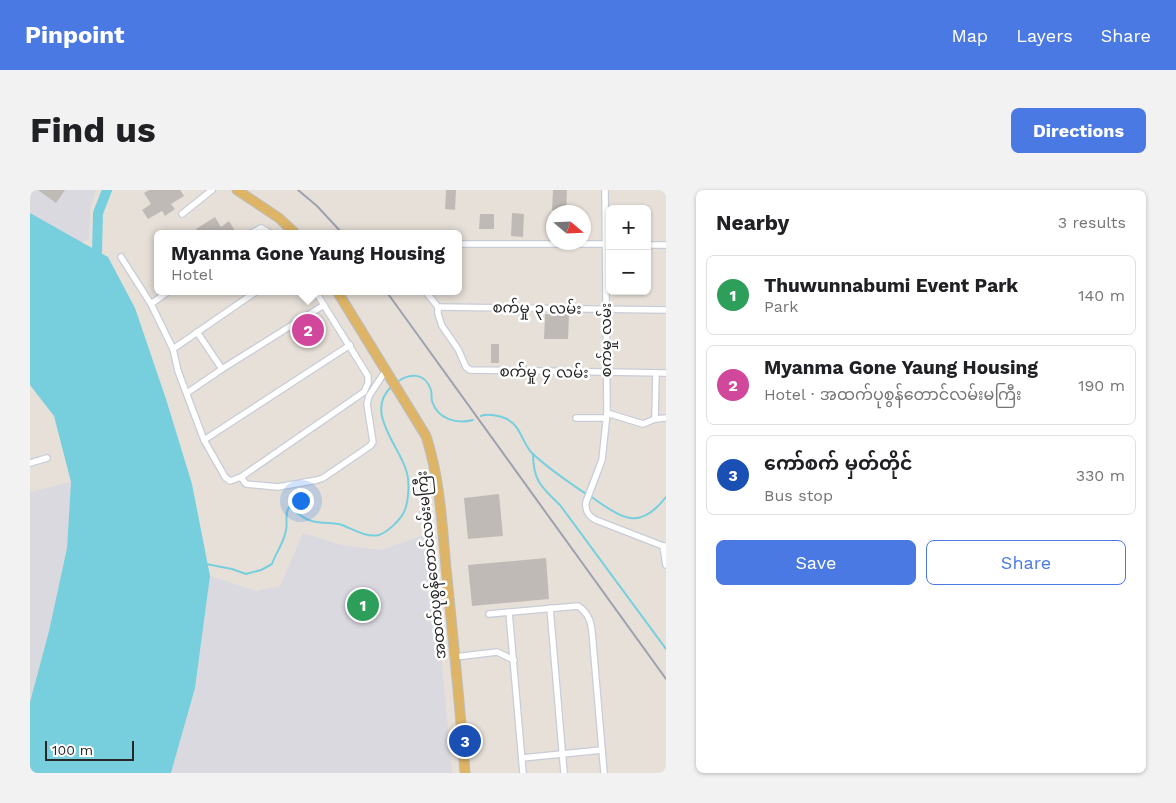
<!DOCTYPE html>
<meta charset="utf-8">
<style>
:root{--surface:#fff;--page:#f2f2f2;--text:#202124;--muted:#757577;--line:#e0e0e0;--accent:#4b79e3}
body{margin:0;font-family:"Work Sans","Noto Sans Myanmar",sans-serif;background:var(--page);color:var(--text)}
.controls{position:absolute;right:15px;top:15px;display:grid;overflow:hidden;border-radius:8px;box-shadow:0 1px 4px #0004}
.controls button{width:45px;height:45px;display:grid;place-items:center;padding:0;border:0;border-bottom:1px solid var(--line);background:var(--surface);color:var(--text);font:25px sans-serif}
.compass{position:absolute;left:516px;top:15px;width:45px;height:45px;border-radius:50%;background:var(--surface);box-shadow:0 1px 4px #0004;rotate:109deg}
.scale{position:absolute;left:15px;bottom:12px;width:89px;box-sizing:border-box;padding-left:5px;border:2px solid #262626;border-top:0;font-size:14px;line-height:18px;white-space:nowrap;color:#262626;-webkit-text-stroke:4px #fff;paint-order:stroke}
.you{position:absolute;left:270px;top:310px;width:18px;height:18px;margin:-12px;border:4px solid #fff;border-radius:50%;background:#1a73e8;box-shadow:0 0 0 8px #1a73e833}
.badge{display:grid;place-items:center;width:32px;height:32px;border-radius:50%;background:var(--accent);color:#fff;font-size:16px;font-weight:700}
.pin{position:absolute;translate:-50% -50%;border:2px solid #fff;box-shadow:0 1px 5px #0006}
.popup{position:absolute;left:124px;top:40px;width:308px;height:65px;box-sizing:border-box;display:grid;place-content:center;border-radius:8px;background:var(--surface);filter:drop-shadow(0 1px 4px #0005);font-size:16px;white-space:nowrap;color:var(--muted)}
.popup b{font-size:19px;color:var(--text)}
.popup::after{content:'';position:absolute;left:50%;top:100%;margin-left:-10px;border:10px solid transparent;border-top-color:var(--surface)}
.list{margin:0;padding:0;list-style:none}
h2{display:flex;justify-content:space-between;align-items:center;height:65px;margin:0;padding:0 20px;font-size:21px}
h2 small{font-size:16px;font-weight:400;color:var(--muted)}
.list li{display:grid;grid-template-columns:32px 1fr auto;gap:15px;align-items:center;box-sizing:border-box;height:80px;margin:0 10px 10px;padding:0 10px;border:1px solid var(--line);border-radius:8px}
.list b{display:block;font-size:19px;white-space:nowrap}
.list p{margin:0;font-size:16px;white-space:nowrap;color:var(--muted)}
.list em{font-size:16px;font-style:normal;color:var(--muted)}
.actions{display:flex;gap:10px;padding:15px 20px}
.actions a{flex:1;padding:11px 0;border:1px solid var(--accent);border-radius:8px;text-align:center;font-size:18px;color:var(--accent)}
.actions .main{background:var(--accent);color:#fff}
.map{position:relative;flex:none;width:636px;height:583px;overflow:hidden;border-radius:8px}
header{display:flex;align-items:center;gap:30px;box-sizing:border-box;height:70px;padding:0 25px;background:var(--accent);color:#fff}
header strong{font-size:24px}
nav{display:flex;gap:28px;margin-inline-start:auto;font-size:18px}
.intro{display:flex;align-items:center;justify-content:space-between;box-sizing:border-box;height:120px;padding:0 30px}
h1{margin:0;font-size:35px}
.button{padding:12px 22px;border-radius:8px;background:var(--accent);color:#fff;font-size:18px;font-weight:700}
main{display:flex;gap:30px;padding:0 30px}
aside{flex:1;background:var(--surface);border-radius:8px;box-shadow:0 1px 4px #0004}
.map>svg:first-child{display:block}
.industrial{fill:#dbd9e0}
.water{fill:#77cfde}
.lines{fill:none;stroke-linecap:round;stroke-linejoin:round}
.stream{stroke:#77cfde;stroke-width:2}
.river{stroke:#77cfde;stroke-width:10}
.building{fill:#c0bab6}
.minor-casing{stroke:#c8ccd7;stroke-width:8}
.primary-casing{stroke:#bebebe;stroke-width:11}
.minor{stroke:#fff;stroke-width:5.5}
.primary{stroke:#deb567;stroke-width:9}
.rail{stroke:#9da2af;stroke-width:2}
.labels{text-anchor:middle;stroke-width:5;stroke-linejoin:round;paint-order:stroke}
.street-label{font-size:15px;fill:#262626;stroke:#fff}
</style>
<header>
<strong>Pinpoint</strong>
<nav><a>Map</a><a>Layers</a><a>Share</a></nav>
</header>
<div class="intro"><h1>Find us</h1><a class="button">Directions</a></div>
<main>
<div class="map">
<svg width="636" height="583" viewBox="0 0 636 583">
<rect width="100%" height="100%" fill="#e7e0d9"/>
<!-- industrial -->
<g class="industrial">
<polygon points="0,0 66,0 60,20 59,49 50,53 0,23"/>
<polygon points="41,292 37,358 19,441 0,512 0,302"/>
<polygon points="273,343 312,355 351,360 400,343 422,583 141,583 165,498 180,386 226,401 250,396"/>
</g>
<!-- water -->
<polygon class="water" points="0,23 78,67 105,118 136,209 162,294 180,386 165,498 141,583 0,583 0,512 19,441 37,358 41,292 24,226 0,195"/>
<g class="lines">
<!-- stream -->
<g class="stream">
<path d="M367,192c12,-9 28,-10 34,8 1,3 0,8 1,11 6,19 25,23 41,19"/>
<path d="M451,226c6,-3 20,0 26,3 14,7 15,24 25,34 14,14 38,30 54,41"/>
<path d="M503,264c0,27 9,34 27,51l106,144"/>
<path d="M560,306c31,21 48,37 76,1"/>
<path d="M176,374l26,5 14,5 15,-4 11,-6c4,-12 12,-21 14,-34 2,-9 -2,-15 3,-23 7,5 14,12 23,14 10,3 21,1 30,4 11,4 25,13 37,10 9,-3 21,-15 25,-23 5,-11 6,-31 2,-42 -8,-26 -41,-58 -15,-83"/>
</g>
<!-- river -->
<polyline class="river" points="65,74 67,61 68,23 77,0"/>
</g>
<!-- building -->
<g class="building">
<polygon points="8,0 35,0 26,13"/>
<polygon points="119,0 150,0 154,6 141,14 145,19 135,26 132,21 118,29 112,20 121,14 114,3"/>
<polygon points="416,0 426,0 425,20 415,19"/>
<polygon points="523,0 537,0 536,21 522,20"/>
<polygon points="482,23 494,24 493,47 481,46"/>
<polygon points="450,24 464,24 464,39 449,39"/>
<polygon points="185,27 191,37 199,31 207,44 169,44 166,39"/>
<polygon points="515,124 539,124 538,149 514,149"/>
<rect x="461" y="154" width="8" height="19"/>
<polygon points="469,304 473,346 438,349 434,308"/>
<polygon points="516,368 519,409 442,416 438,375"/>
</g>
<g class="lines">
<!-- minor casing -->
<g class="minor-casing">
<g id="minor">
<path d="M575,0l2,223 -5,47 -16,42c-1,9 2,14 10,18l67,26h3"/>
<polyline points="152,24 182,0"/>
<polyline points="220,44 231,38 242,44"/>
<polyline points="428,54 578,54"/>
<polyline points="617,55 636,55"/>
<polyline points="91,67 121,114 143,159 148,181 174,250 195,287 200,291 211,287 334,202 338,193 338,186 285,101"/>
<polyline points="395,101 408,117 408,124 412,136 428,159 436,177 440,180 636,183"/>
<polyline points="121,114 139,101"/>
<polyline points="408,117 636,120"/>
<polyline points="167,142 192,179"/>
<polyline points="143,159 227,101"/>
<polyline points="157,203 192,179 294,115"/>
<polyline points="577,223 613,234 625,229 636,228"/>
<polyline points="546,228 576,228"/>
<polyline points="625,229 626,183"/>
<polyline points="174,250 320,155"/>
<polyline points="0,273 17,268"/>
<polyline points="211,287 216,294 248,297 287,290 293,288 340,256 343,252 337,214 339,206 356,180"/>
<polyline points="633,356 636,375"/>
<polyline points="520,418 534,583"/>
<polyline points="479,422 493,583"/>
<path d="M459,424l89,-8c10,7 13,15 14,26l12,141"/>
<polyline points="425,467 467,462 484,470"/>
<polyline points="492,568 572,560"/>
</g>
</g>
<!-- primary casing -->
<g class="primary-casing">
<g id="primary">
<polyline points="207,0 249,28 266,44"/>
<path d="M307,101l89,145c14,43 16,88 20,132 7,68 14,137 19,205"/>
</g>
</g>
<!-- minor -->
<use href="#minor" class="minor"/>
<!-- primary -->
<use href="#primary" class="primary"/>
<!-- rail -->
<g class="rail">
<polyline points="268,0 287,16 313,44"/>
<polyline points="356,101 636,489"/>
</g>
</g>
<g class="labels">
<!-- street labels -->
<g class="street-label">
<text transform="translate(507 118) rotate(1)" y="5">စက်မှု ၃ လမ်း</text>
<text transform="translate(576 150) rotate(-90)" y="5">စက်မှု လမ်း</text>
<text transform="translate(514 182) rotate(1)" y="5">စက်မှု ၄ လမ်း</text>
<text transform="translate(401 375) rotate(-96)" y="5">အထက်ပုစွန်တောင်လမ်းမကြီး</text>
</g>
</g>
</svg>
<div class="controls">
<button>+</button>
<button>−</button>
</div>
<svg class="compass" viewBox="-18 -18 36 36"><path d="M0-13l5 13h-10z" fill="#e53935"/><path d="M0 13l5-13h-10z" fill="#757577"/></svg>
<div class="scale">100 m</div>
<div class="you"></div>
<div class="pin badge" style="left:333px;top:415px;background:#2e9e5b">1</div>
<div class="pin badge" style="left:278px;top:140px;background:#d1479c">2</div>
<div class="popup"><b>Myanma Gone Yaung Housing</b>Hotel</div>
<div class="pin badge" style="left:435px;top:551px;background:#1a4fb4">3</div>
</div>
<aside>
<h2>Nearby<small>3 results</small></h2>
<ul class="list">
<li><span class="badge" style="background:#2e9e5b">1</span><div><b>Thuwunnabumi Event Park</b><p>Park</p></div><em>140 m</em></li>
<li><span class="badge" style="background:#d1479c">2</span><div><b>Myanma Gone Yaung Housing</b><p>Hotel · အထက်ပုစွန်တောင်လမ်းမကြီး</p></div><em>190 m</em></li>
<li><span class="badge" style="background:#1a4fb4">3</span><div><b>ကော်စက် မှတ်တိုင်</b><p>Bus stop</p></div><em>330 m</em></li>
</ul>
<div class="actions"><a class="main">Save</a><a>Share</a></div>
</aside>
</main>
